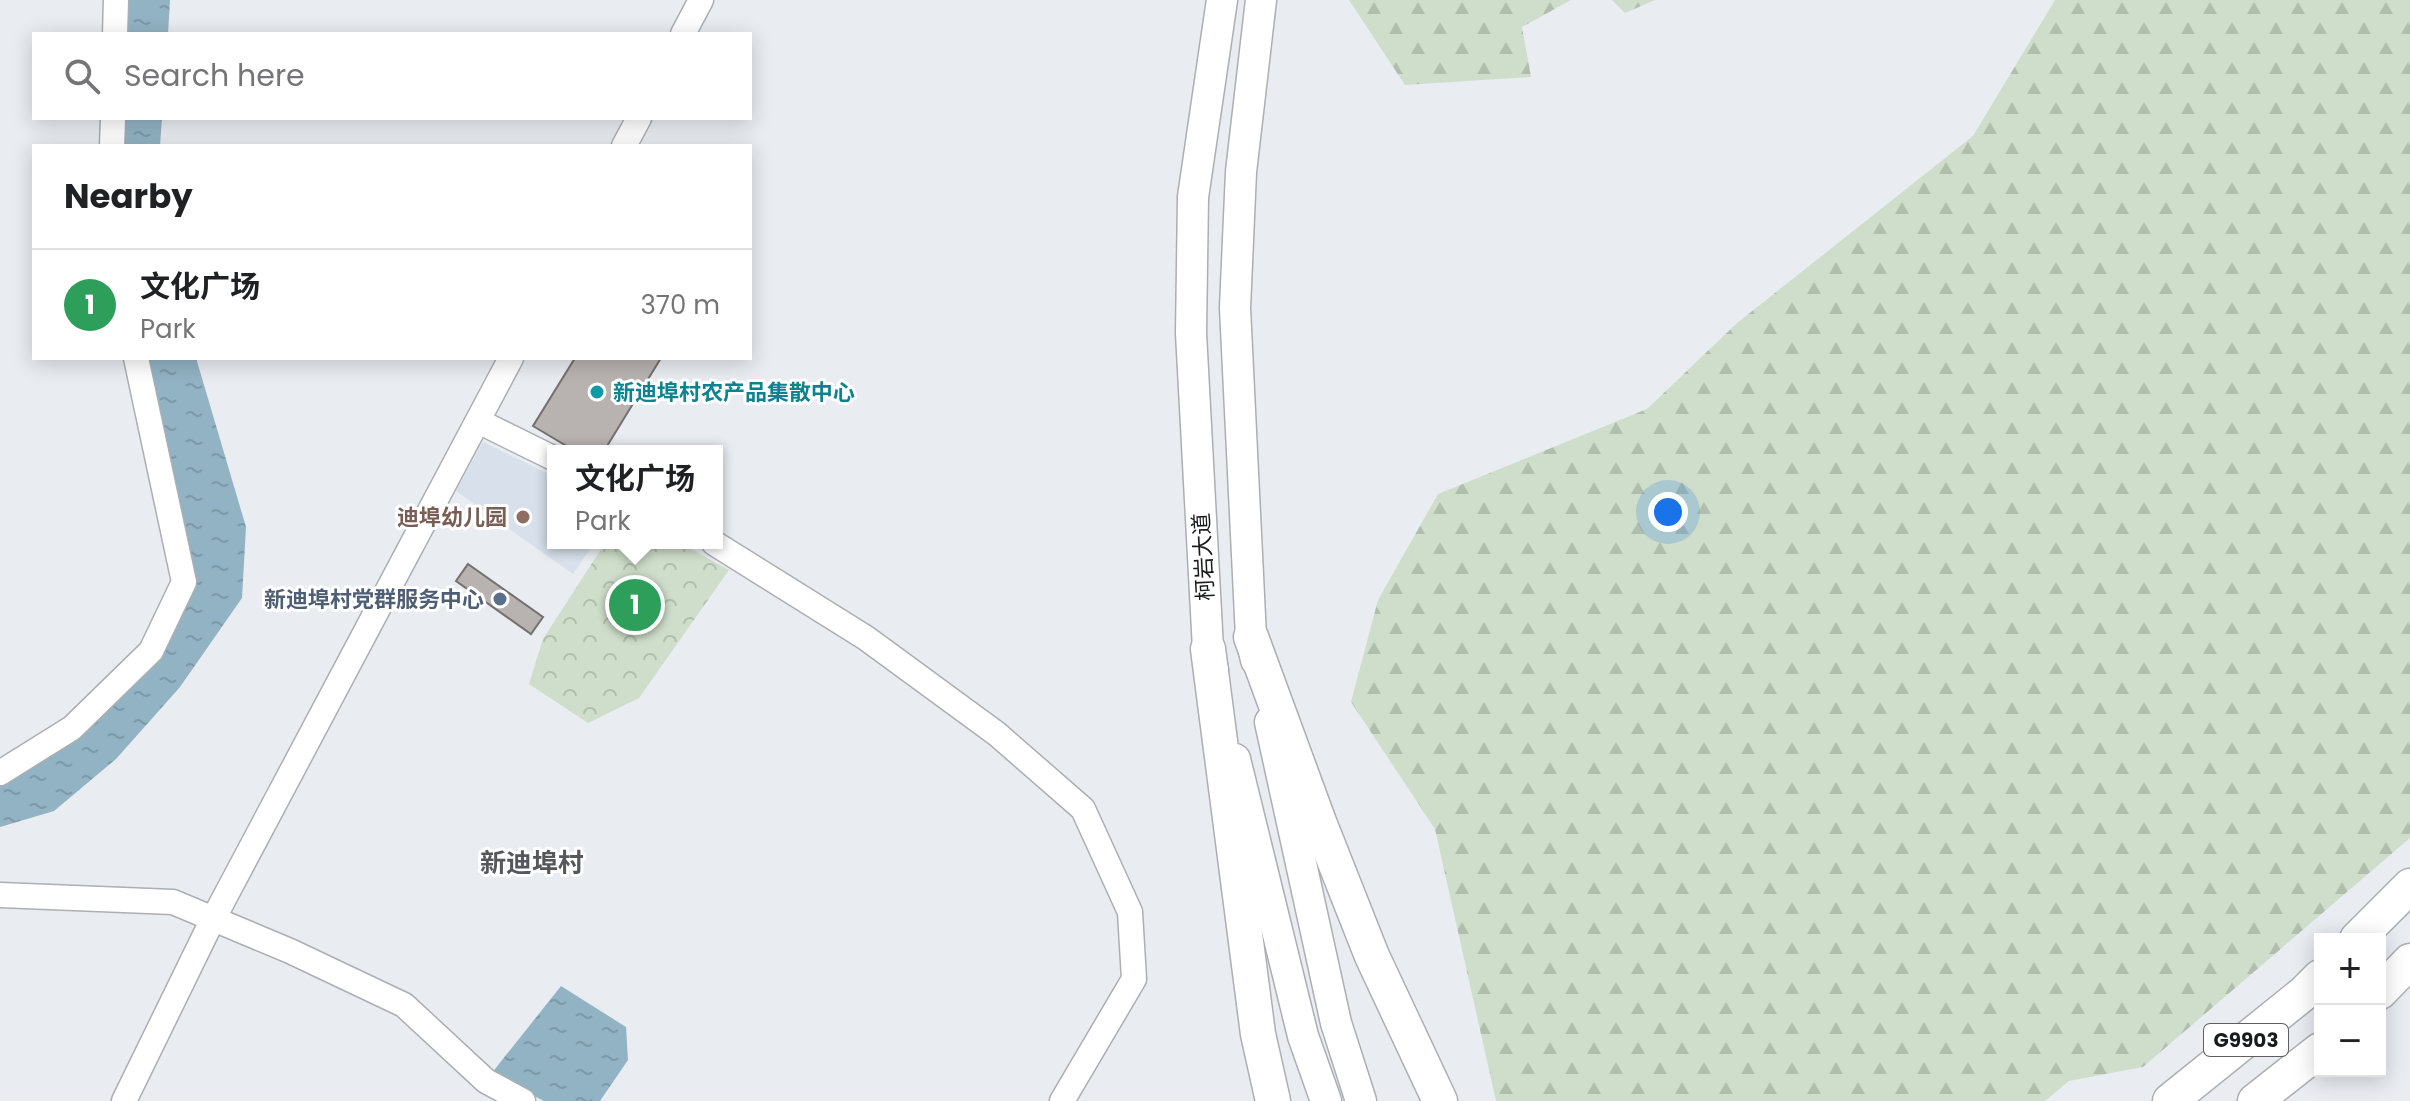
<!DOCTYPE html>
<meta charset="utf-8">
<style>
:root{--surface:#fff;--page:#f2f2f2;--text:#202124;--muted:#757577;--line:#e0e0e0;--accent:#a32678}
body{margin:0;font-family:Poppins,"Noto Sans SC",sans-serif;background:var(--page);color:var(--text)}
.controls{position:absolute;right:24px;bottom:24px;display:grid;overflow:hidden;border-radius:0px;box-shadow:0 4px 20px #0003}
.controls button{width:72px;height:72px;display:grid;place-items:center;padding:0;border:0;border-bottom:2px solid var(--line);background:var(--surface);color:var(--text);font:40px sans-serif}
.you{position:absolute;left:1668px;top:512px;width:28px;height:28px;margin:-20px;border:6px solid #fff;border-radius:50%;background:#1a73e8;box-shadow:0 0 0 12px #1a73e833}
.badge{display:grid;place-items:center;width:52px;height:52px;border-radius:50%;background:var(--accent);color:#fff;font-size:26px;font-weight:700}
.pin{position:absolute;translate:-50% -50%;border:4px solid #fff;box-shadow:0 2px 8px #0006}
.popup{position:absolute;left:547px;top:445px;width:176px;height:104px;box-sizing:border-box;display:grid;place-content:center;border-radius:0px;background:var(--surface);filter:drop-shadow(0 2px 6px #0005);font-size:26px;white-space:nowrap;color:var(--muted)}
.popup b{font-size:30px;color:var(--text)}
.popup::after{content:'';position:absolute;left:50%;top:100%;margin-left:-16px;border:16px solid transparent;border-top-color:var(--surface)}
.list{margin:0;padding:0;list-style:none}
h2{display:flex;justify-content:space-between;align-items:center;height:104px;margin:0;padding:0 32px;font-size:34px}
h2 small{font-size:26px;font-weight:400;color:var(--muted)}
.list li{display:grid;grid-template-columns:52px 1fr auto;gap:24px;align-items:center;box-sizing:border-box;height:112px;padding:0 32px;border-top:2px solid var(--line)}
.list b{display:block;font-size:30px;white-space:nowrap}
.list p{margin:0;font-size:26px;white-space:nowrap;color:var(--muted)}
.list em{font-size:26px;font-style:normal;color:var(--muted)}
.icon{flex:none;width:44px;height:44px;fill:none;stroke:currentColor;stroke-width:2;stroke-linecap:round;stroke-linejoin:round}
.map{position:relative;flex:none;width:2410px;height:1101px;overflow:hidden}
.search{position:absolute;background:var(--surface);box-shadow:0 4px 20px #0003;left:32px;top:32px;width:720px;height:88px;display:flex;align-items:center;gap:20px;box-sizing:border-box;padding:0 28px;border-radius:0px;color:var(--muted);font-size:30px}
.panel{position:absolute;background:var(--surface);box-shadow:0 4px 20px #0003;left:32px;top:144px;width:720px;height:216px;border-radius:0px}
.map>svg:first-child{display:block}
.built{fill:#d7e0eb}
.forest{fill:url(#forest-firs)}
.park{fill:url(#park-crowns)}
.water{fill:url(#water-ripples)}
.building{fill:#b8b3b0;stroke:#74706d;stroke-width:2}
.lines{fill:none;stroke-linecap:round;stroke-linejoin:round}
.minor-casing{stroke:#abafb3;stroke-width:27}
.major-casing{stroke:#abafb3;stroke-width:33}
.highway-casing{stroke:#abafb3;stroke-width:37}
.minor{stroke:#fff;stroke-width:24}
.major{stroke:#fff;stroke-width:30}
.highway{stroke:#fff;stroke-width:34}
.culture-dot{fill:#0f9aa8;stroke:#fff;stroke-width:3}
.education-dot{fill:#8d6e63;stroke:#fff;stroke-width:3}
.service-dot{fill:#5c6f8a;stroke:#fff;stroke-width:3}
.labels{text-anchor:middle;stroke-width:6;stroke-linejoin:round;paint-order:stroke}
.shield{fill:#fff;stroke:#5f5f61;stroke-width:2}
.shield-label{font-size:20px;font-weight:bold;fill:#1a1b1d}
.culture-label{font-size:22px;font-weight:bold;fill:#0d838f;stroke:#fff;text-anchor:start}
.education-label{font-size:22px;font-weight:bold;fill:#785e54;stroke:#fff;text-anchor:end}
.street-label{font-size:22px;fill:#1a1b1d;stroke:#fff}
.service-label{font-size:22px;font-weight:bold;fill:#4e5e75;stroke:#fff;text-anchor:end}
.quarter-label{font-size:26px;font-weight:bold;fill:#54575b;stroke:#fff}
</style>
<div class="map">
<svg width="2410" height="1101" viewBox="0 0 2410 1101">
<defs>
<pattern id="forest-firs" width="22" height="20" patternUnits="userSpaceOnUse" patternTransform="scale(2)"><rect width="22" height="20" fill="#cfdeca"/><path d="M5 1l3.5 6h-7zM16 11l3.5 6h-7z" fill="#b1bead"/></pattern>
<pattern id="park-crowns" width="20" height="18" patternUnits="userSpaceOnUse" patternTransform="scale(2)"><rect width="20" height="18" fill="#cfdeca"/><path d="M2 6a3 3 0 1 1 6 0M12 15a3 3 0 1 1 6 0" fill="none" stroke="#b1bead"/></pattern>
<pattern id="water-ripples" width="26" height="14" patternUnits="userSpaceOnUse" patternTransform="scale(2)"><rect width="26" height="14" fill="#92b3c4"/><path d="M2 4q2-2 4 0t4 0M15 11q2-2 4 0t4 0" fill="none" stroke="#7d99a8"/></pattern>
</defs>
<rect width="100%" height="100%" fill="#e9ecf1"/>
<!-- built -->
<polygon class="built" points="483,442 553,476 553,543 594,543 573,574 456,491"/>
<!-- forest -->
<g class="forest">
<polygon points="1349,0 1571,0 1522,27 1531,77 1405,85"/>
<polygon points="1612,0 1655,0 1625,13"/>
<polygon points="2055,0 2410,0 2410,838 2143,1067 2069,1081 2045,1101 1496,1101 1435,829 1351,702 1378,600 1438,494 1647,409 1737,323 1973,136"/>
</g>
<!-- park -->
<polygon class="park" points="605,543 680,543 729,570 639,698 588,723 529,684 543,639"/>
<!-- water -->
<g class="water">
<polygon points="126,0 170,0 168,34 124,34"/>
<polygon points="120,118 162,118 160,146 118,146"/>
<polygon points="140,358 196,358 246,527 242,598 180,687 116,759 54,811 0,827 0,777 74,732 189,583"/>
<polygon points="561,986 626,1027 628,1060 600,1101 544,1101 491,1074"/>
</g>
<!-- building -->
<g class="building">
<polygon points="575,358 661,358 604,451 575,451 533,426"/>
<polygon points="468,564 543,617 531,634 456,581"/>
</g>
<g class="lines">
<!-- minor casing -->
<g class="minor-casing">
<g id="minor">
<polyline points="115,34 116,0"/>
<polyline points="683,34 701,0"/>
<polyline points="112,146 113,118"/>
<polyline points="624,146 639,118"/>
<polyline points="478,421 553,458"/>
<polyline points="714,543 866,638 997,734 1083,809 1130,912 1134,979 1062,1101"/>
<polyline points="0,773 72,728 151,651 184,582 136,358"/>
<polyline points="0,895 173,902 290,951 404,1005 486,1081 523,1101"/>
<polyline points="124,1101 209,927 511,358"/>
</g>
</g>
<!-- major casing -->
<g class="major-casing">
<g id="major">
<polyline points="1256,660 1251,637 1235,308 1241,172 1261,0"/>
<polyline points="1213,670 1208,649 1191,333 1193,197 1222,0"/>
<polyline points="1270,722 1336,1023 1361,1101"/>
<polyline points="1235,759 1303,1036 1326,1101"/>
</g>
</g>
<!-- highway casing -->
<g class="highway-casing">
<g id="highway">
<polyline points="1251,637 1319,822 1372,956 1440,1101"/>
<polyline points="1208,649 1258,1034 1273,1101"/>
<polyline points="2357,939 2410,886"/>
<polyline points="2380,992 2410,961"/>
<polyline points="2170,1101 2304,993 2320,977"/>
<polyline points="2255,1101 2320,1050"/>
</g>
</g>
<!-- minor -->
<use href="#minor" class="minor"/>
<!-- major -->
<use href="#major" class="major"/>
<!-- highway -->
<use href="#highway" class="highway"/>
</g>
<!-- markers -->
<circle class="culture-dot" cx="597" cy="392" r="8"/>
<circle class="education-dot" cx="523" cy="517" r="8"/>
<circle class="service-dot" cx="500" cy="599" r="8"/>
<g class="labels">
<!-- shield labels -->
<rect class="shield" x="2204" y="1024" width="84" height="32" rx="6"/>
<g class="shield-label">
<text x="2246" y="1047">G9903</text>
</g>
<!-- culture labels -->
<g class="culture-label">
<text x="613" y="400">新迪埠村农产品集散中心</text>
</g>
<!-- education labels -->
<g class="education-label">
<text x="507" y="525">迪埠幼儿园</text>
</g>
<!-- street labels -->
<g class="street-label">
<text transform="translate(1203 557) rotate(-93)" y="8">柯岩大道</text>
</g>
<!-- service labels -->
<g class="service-label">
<text x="484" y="607">新迪埠村党群服务中心</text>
</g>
<!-- quarter labels -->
<g class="quarter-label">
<text x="532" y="872">新迪埠村</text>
</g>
</g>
</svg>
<div class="controls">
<button>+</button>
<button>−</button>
</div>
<div class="you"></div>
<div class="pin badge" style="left:635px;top:605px;background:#2e9e5b">1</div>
<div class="popup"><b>文化广场</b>Park</div>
<div class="search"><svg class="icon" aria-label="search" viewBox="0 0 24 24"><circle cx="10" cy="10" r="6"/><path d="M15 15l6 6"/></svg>Search here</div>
<section class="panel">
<h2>Nearby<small></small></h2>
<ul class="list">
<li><span class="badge" style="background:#2e9e5b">1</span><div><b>文化广场</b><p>Park</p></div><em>370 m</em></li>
</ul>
</section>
</div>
